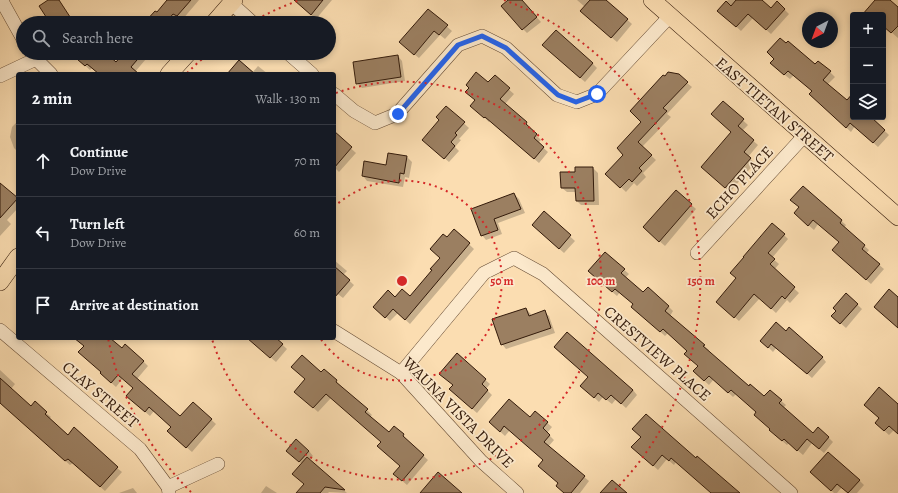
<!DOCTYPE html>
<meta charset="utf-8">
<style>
:root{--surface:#171b24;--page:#242831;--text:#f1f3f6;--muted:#9ea1a6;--line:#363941}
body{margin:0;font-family:Alegreya,serif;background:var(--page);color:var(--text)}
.controls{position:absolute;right:12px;top:12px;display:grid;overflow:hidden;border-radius:4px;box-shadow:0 2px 6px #0003}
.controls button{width:36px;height:36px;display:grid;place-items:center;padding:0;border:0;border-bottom:1px solid var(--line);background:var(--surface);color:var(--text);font:20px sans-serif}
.compass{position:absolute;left:802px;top:12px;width:36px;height:36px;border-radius:50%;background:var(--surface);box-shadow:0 2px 6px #0003;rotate:221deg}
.stop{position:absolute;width:12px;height:12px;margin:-9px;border:3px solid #2563eb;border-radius:50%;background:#fff}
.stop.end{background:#2563eb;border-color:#fff;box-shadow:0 1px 4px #0008}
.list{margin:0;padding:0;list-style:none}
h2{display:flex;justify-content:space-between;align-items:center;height:52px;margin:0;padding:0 16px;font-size:17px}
h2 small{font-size:13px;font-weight:400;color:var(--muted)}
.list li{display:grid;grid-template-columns:26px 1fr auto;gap:12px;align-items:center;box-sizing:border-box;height:72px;padding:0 16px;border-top:1px solid var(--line)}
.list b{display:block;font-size:15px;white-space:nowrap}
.list p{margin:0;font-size:13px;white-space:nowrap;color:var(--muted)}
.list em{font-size:13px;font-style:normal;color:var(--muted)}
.icon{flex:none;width:22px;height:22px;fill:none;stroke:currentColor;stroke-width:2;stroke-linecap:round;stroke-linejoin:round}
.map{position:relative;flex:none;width:898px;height:493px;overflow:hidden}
.search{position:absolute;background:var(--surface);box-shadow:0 2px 6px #0003;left:16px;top:16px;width:320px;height:44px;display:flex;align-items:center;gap:10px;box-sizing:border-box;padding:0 14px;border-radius:22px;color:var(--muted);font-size:15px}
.panel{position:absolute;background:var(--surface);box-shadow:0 2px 6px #0003;left:16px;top:72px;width:320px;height:268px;border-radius:4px}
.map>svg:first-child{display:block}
.shadow{fill:#0003}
.building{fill:#9b7f61;stroke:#331a0a}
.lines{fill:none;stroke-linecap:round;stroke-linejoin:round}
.minor-casing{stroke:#654b34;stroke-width:14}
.major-casing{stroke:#331a0a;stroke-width:18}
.minor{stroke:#fce9cc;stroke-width:13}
.major{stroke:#fbddb1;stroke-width:17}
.route{stroke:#2563eb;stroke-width:5}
.ring{fill:none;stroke:#d62828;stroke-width:2;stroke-dasharray:2 4}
.labels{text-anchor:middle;stroke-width:3.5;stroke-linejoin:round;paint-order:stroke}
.street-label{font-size:16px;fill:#331a0a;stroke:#fce9cc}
.centre{fill:#d62828;stroke:#fce9cc;stroke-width:2}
.ring-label{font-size:12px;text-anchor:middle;font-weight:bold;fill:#d62828;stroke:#fce9cc;stroke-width:3.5;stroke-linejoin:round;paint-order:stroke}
</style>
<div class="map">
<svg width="898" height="493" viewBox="0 0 898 493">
<rect width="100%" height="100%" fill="#fbddb1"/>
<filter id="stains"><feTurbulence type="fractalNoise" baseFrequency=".005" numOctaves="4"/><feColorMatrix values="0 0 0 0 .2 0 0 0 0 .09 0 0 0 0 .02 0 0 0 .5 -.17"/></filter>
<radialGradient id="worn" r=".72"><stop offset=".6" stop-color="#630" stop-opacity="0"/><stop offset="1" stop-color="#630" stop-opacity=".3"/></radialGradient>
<!-- shadow -->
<g class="shadow">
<polygon points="168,0 199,0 182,20 178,17 173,23 145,23 157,14"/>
<polygon points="301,0 332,0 316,19 303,8"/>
<polygon points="509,0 521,0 541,22 527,33 523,29"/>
<polygon points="577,0 605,0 632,24 617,42 586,16 585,7"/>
<polygon points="728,0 760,0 771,9 784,9 789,14 771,34 753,18 741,31 719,11"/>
<polygon points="876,0 889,0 898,8 898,38 883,25 883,15 871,15"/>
<polygon points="428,10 452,31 445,39 440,35 419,58 405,47"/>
<polygon points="548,50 592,63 597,68 585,82"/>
<polygon points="76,53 105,53 116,64 126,53 151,53 135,72 137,74 100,74 93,67 90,70 79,60"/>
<polygon points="398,56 402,61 405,81 362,88 357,83"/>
<polygon points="258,66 268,74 229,74 252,73"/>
<polygon points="815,66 830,72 835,77 827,85 847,102 853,102 853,117 870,117 889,135 878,147 855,126 851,132 815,99 813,91 794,75 790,79 776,68"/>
<polygon points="495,77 514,94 505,104 531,128 530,129 541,140 538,143 548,152 539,163 490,121 489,122 476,110 488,84"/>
<polygon points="665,78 687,83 692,87 667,114 671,117 642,147 656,160 643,173 646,177 637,186 634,183 626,192 607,174 625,155 643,122"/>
<polygon points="723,102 748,125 742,131 758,145 748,157 755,163 730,192 707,171 732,132"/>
<polygon points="446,107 469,128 459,139 461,140 455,147 459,151 449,162 428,144"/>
<polygon points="18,121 18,152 14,148 10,137 12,127"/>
<polygon points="334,133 356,153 339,172 334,167"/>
<polygon points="389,154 407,157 412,162 409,178 405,177 403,187 367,181 363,176 386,166"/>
<polygon points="576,168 593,168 598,173 599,205 581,205 577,201 576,192 567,192 562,188 576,173"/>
<polygon points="3,187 18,200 18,208 7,220 11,224 0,236 0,190"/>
<polygon points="803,187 846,225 844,228 869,250 866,254 884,269 871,284 838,255 840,243 818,224 814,230 800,218 800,208"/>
<polygon points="676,191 696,209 665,246 649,232"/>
<polygon points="514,194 519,199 525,213 498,223 502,234 486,240 482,235 472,210"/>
<polygon points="544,213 575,241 564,253 538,230"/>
<polygon points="454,230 474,249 410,324 398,313 390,321 379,311 395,298 410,297 433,270 441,258 447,238"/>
<polygon points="784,235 788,239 772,258 779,264 774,270 799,293 790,303 787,300 776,313 760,298 739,321 722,306 737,279"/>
<polygon points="605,253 629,274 625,278 644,294 648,289 669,307 673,311 670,316 704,346 709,350 708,351 749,387 764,397 770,391 786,405 783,408 813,434 818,429 829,438 833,442 824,453 812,443 803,455 789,443 787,445 775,435 757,413 736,394 733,397 714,379 709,385 699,376 699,366 688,351 668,333 665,336 637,311 634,304 620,292 617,296 594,276"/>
<polygon points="334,260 347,271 343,275 354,285 343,298 334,291"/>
<polygon points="846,294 862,309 846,328 837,320 837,311"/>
<polygon points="526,309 531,314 531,316 544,312 549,316 555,333 506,349 502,344"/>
<polygon points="786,332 822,357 826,362 812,378 777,347 773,352 766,345"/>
<polygon points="75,338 109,338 122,349 143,361 148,366 137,379 180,418 193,403 216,424 192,452 173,436 172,427 154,411 150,416 132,401 134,388 123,378 116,387 106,378 85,346"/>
<polygon points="248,338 275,338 287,349 276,362"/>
<polygon points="457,355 490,384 486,389 492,395 477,413 455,394 454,385"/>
<polygon points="0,370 15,384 11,389 31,407 46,413 51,417 49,419 68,436 117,468 122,472 105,491 73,463 70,465 0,402"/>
<polygon points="324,370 341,386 340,387 367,410 372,415 370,417 389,434 403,435 407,440 407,441 428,460 407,485 399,478 401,467 378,446 382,442 331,398 318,412 300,396"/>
<polygon points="589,377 633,390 637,395 626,408 616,399 612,404 603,397 599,402 586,390"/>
<polygon points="898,405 898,434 894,430 889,435 881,428"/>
<polygon points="535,412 552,427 547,433 554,440 548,447 589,481 580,493 565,493 544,461 510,430 505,436 495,427 530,419"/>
<polygon points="633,447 696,459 738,493 712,493 676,462 674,465 667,459 658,470"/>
<polygon points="309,451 313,456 309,460 347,493 329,492 328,493 306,493 302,464 292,456"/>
<polygon points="816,477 859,480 864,485 857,493 848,493 842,487 837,493 834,493"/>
<polygon points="266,486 277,493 261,493"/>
<polygon points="133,488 137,493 119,493"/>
</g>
<!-- building -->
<g class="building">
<polygon points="48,0 59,0 74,23 50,23 39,6"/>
<polygon points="167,0 191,0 177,16 173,14 167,21 169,23 144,23 155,11 157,12"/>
<polygon points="294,0 323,0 311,15"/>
<polygon points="508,0 522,0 537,17 522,30 501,6"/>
<polygon points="590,0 606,0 628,19 611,38 580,11"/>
<polygon points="736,0 762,0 771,8 777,1 785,9 766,30 748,14 736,27 717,11 726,1 731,6"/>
<polygon points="875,0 890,0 898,7 898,26 891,33 883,26 883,15 862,15"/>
<polygon points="428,9 448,25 439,35 434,31 414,55 399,42"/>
<polygon points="556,30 593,63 580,78 542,45"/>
<polygon points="780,38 786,43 788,41 815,64 818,61 831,71 823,80 847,100 853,93 853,117 871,117 885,130 873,143 850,123 846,128 809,94 812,91 788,71 784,75 770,63 774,59 767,52"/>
<polygon points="70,53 106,53 116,62 124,53 143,53 131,67 139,74 99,74 87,64 85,66"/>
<polygon points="398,55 401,77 356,84 353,62"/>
<polygon points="239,60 255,74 227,74"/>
<polygon points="476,72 488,82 495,75 510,88 500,99 527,122 526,124 537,134 534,138 544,147 534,159 485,117 484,118 470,106 475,100 465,92 469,88 466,85"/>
<polygon points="668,72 679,74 688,82 663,108 667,111 638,142 652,155 639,168 642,171 632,182 629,179 620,188 605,174 623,155 617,148 641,122 630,111 663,75 665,76"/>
<polygon points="723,101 744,119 738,126 754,140 744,152 751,158 725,188 701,167 731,132 711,114"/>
<polygon points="446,106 465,122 455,133 457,135 451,142 455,146 444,159 422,140 439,120 436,117"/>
<polygon points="334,131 352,147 334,168"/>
<polygon points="388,153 407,156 404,174 400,173 399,183 362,176 364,161 386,165"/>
<polygon points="575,167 593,167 594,201 576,201 575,188 561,188 560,172 575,172"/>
<polygon points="0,183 18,198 0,218"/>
<polygon points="803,186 842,220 840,223 865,245 862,249 880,264 866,280 832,250 839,242 813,220 808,226 794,213 799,207 790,200"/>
<polygon points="676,190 692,204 659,242 643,227"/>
<polygon points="514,193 521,209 494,219 498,230 481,236 471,209"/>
<polygon points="544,211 571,235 559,249 532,225"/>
<polygon points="772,223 785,234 768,253 775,259 770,264 795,287 785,299 782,296 771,309 754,294 734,318 716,302 736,278 730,273 744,257 743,257"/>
<polygon points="454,229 470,243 405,320 393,309 385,318 373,307 388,290 395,297 402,289 410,296 432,270 430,269 440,258 430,249 443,234 447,237"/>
<polygon points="605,252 625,269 621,273 643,292 648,287 669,306 665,311 705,345 703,346 749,386 750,384 764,396 770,390 782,400 779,403 813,433 818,427 829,437 819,449 807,439 797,451 784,439 782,441 769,430 770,429 754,415 756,412 731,390 728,393 709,376 704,381 693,371 698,366 684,354 687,351 663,329 660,332 631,307 633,304 615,289 612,292 588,271"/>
<polygon points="334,266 350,280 334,298"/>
<polygon points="889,289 898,297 898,328 874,307"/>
<polygon points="846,293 858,304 840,324 831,316 836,311 833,308"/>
<polygon points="526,308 529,316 545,310 551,328 501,345 492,319"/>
<polygon points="776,322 786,331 789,327 823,357 807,374 771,344 768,348 760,341"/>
<polygon points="567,332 633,390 621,404 611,395 606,400 598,393 594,398 580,386 588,377 554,347"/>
<polygon points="74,338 110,338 122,348 125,344 144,361 132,374 180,416 193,402 212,419 186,448 167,431 171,427 149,407 145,412 126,396 133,388 118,375 111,383 100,373 101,372 78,352 84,346"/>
<polygon points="247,338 276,338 283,344 270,358"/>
<polygon points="457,353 486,379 482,384 488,390 472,409 449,389 453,385 439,374"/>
<polygon points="302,355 321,372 324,369 337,380 336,382 368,409 365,412 389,432 394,426 404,434 403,436 424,455 402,481 393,474 400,466 377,446 381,442 326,394 313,408 294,392 305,379 291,367"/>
<polygon points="0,378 31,406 35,401 47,412 45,414 68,435 74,427 118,467 100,487 68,459 65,461 0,403"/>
<polygon points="879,387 898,404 898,434 889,426 884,431 875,423 879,418 864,405"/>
<polygon points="509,399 530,417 535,411 548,422 543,428 550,435 544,442 585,476 571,493 564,493 556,486 558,483 538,466 543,460 504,426 500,432 489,422"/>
<polygon points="646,414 696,458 697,456 740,493 711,493 671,458 669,461 662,455 653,466 631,447 641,437 632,429"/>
<polygon points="296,439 309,451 299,462 286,451"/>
<polygon points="828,452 860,480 848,493 837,484 831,491 810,472"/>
<polygon points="307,457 345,490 325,487 320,493 296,493 304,484 292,474"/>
<polygon points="438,472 462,493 420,493"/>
<polygon points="612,480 627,493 600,493"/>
</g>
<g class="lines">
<!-- minor casing -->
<g class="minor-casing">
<g id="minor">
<polyline points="2,0 4,5 23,39"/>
<polyline points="231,3 253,23"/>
<polyline points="32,53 36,59 51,74"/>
<polyline points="288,53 312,74"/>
<polyline points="0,76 36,59"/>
<polyline points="334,94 354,111 375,123 397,114 458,45 482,36 506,48 557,95 577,102 597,94 670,16"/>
<polyline points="697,253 805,135"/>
<polyline points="0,330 140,449 168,487 169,493"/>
<polyline points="334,331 401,373 481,461 517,493"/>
<polyline points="401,373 484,273 514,258 543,274 791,493"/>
<polyline points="168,487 218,464"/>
</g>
</g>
<!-- major casing -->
<g class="major-casing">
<g id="major">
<polyline points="652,0 898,217"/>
<polyline points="214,23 234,0"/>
<polyline points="169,74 188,53"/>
<polyline points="0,282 18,257"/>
</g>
</g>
<!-- minor -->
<use href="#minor" class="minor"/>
<!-- major -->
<use href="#major" class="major"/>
</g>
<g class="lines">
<!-- route -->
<polyline class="route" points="398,114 458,45 482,36 506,48 558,95 576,102 597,94"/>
</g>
<!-- distance rings -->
<g class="ring">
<path d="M334 207A100 100 0 1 1 320 338"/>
<path d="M336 93A199 199 0 1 1 212 339"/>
<path d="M191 492A299 299 0 0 1 108 338M187 73A299 299 0 0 1 208 54M252 22A299 299 0 0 1 300 0M504 0A299 299 0 0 1 613 492"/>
</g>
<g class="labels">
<!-- street labels -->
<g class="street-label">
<text transform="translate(775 109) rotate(41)" y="6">EAST TIETAN STREET</text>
<text transform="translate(739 182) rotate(-48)" y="6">ECHO PLACE</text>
<text transform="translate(658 353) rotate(41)" y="6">CRESTVIEW PLACE</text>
<text transform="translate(101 394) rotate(40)" y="6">CLAY STREET</text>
<text transform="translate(459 412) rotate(45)" y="6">WAUNA VISTA DRIVE</text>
</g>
</g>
<circle cx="402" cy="281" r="6" class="centre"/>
<g class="ring-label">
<text x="502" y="285">50 m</text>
<text x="601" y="285">100 m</text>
<text x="701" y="285">150 m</text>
</g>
<rect width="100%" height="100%" filter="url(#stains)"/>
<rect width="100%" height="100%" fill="url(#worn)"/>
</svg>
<div class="controls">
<button>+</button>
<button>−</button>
<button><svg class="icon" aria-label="layers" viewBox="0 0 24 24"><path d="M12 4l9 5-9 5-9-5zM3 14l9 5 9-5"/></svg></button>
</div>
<svg class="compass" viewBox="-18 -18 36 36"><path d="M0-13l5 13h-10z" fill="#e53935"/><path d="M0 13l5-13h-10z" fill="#9ea1a6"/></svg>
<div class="stop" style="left:597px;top:94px"></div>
<div class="stop end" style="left:398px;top:114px"></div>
<div class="search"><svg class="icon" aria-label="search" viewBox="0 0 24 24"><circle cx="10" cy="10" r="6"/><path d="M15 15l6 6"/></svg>Search here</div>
<section class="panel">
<h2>2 min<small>Walk · 130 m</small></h2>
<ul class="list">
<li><svg class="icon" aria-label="ahead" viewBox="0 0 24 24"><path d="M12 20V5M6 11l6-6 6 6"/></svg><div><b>Continue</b><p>Dow Drive</p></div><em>70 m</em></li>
<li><svg class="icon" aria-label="left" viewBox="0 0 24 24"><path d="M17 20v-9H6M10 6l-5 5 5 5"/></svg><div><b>Turn left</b><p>Dow Drive</p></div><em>60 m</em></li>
<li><svg class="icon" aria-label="arrive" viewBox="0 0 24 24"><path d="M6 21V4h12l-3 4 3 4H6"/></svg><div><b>Arrive at destination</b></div></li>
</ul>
</section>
</div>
